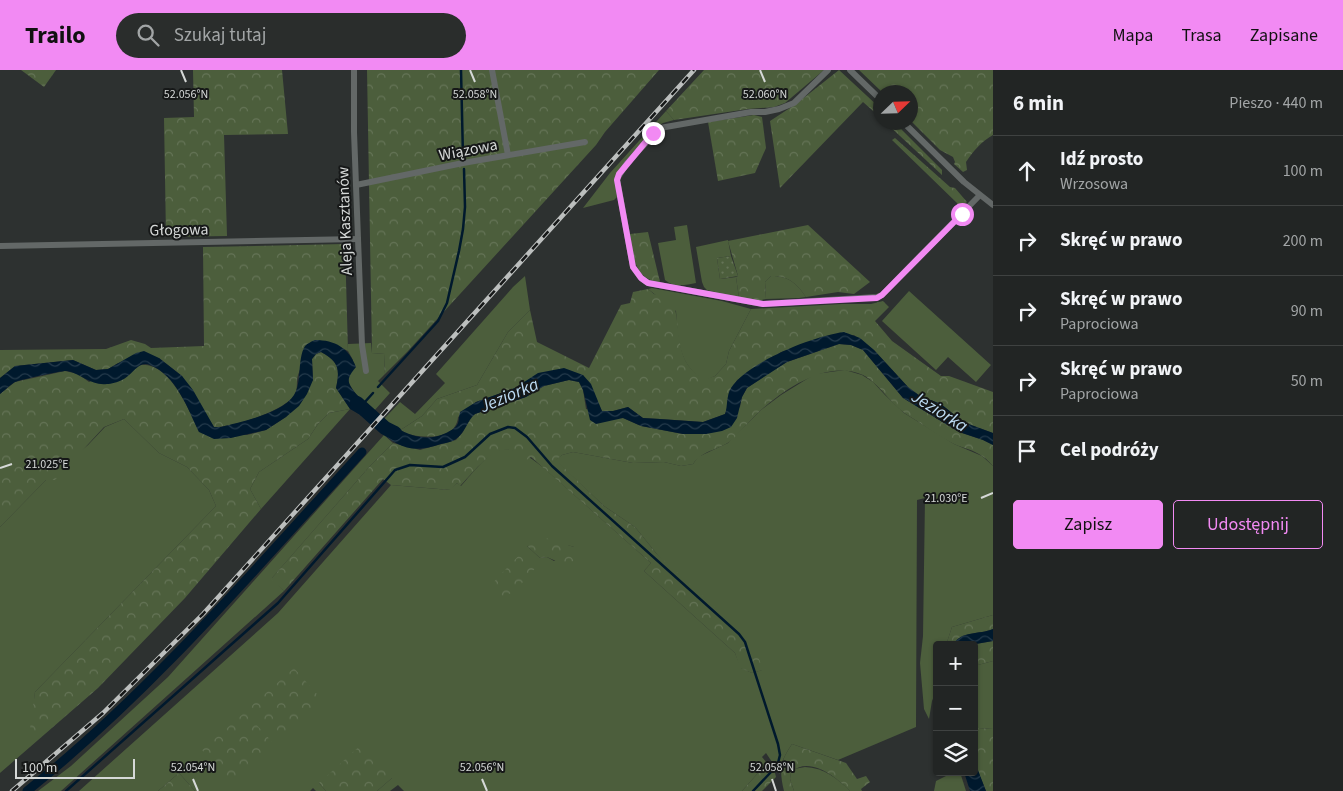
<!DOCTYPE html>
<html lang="pl">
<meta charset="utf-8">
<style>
:root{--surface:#222524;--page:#2a2d2c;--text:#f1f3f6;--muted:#a2a5a6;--line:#3f4241;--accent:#f28af3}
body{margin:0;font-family:"Source Sans 3",sans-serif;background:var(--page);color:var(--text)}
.controls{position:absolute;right:15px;bottom:15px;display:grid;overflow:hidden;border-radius:5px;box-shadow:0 1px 4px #0004}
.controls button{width:45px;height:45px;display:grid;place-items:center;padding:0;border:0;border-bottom:1px solid var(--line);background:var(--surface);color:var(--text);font:25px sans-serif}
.compass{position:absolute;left:873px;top:15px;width:45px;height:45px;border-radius:50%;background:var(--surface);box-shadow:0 1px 4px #0004;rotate:67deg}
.scale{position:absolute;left:15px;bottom:12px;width:120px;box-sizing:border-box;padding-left:5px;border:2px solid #d5d8d7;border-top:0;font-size:14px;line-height:18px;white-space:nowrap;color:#d5d8d7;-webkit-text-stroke:4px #161818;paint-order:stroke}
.stop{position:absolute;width:15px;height:15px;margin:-11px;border:4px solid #f28af3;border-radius:50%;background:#fff}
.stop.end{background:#f28af3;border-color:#fff;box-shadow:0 1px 5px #0008}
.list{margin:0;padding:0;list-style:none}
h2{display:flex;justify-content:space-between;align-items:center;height:65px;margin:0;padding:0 20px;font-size:21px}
h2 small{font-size:16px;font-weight:400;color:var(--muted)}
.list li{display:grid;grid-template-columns:32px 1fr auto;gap:15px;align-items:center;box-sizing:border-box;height:70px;padding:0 20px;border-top:1px solid var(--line)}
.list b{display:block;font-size:19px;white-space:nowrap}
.list p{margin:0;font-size:16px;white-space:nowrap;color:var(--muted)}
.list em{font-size:16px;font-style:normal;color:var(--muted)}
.actions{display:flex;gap:10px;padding:15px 20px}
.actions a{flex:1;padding:11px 0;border:1px solid var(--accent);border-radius:5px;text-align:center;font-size:18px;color:var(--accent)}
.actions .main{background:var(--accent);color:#111}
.icon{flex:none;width:28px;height:28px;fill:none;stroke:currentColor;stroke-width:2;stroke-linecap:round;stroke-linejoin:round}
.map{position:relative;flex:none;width:993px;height:721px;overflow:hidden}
header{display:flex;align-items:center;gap:30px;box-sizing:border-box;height:70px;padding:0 25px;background:var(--accent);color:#111}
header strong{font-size:24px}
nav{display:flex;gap:28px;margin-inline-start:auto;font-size:18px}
.search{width:350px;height:45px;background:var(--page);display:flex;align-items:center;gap:12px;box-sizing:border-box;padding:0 18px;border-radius:28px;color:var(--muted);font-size:19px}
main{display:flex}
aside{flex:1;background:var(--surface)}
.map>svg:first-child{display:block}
.green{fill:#4c5e3c;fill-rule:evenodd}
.forest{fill:url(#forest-crowns)}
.garden{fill:url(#garden-dots)}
.water{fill:url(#water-waves)}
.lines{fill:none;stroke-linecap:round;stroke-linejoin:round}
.stream{stroke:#00192d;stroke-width:2.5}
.canal{stroke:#00192d;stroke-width:9}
.river{stroke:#00192d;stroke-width:14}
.street{stroke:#636867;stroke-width:6}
.rail-casing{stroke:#bcbfbe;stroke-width:4.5}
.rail{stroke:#161818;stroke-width:2.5;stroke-dasharray:8;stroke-linecap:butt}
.route{stroke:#f28af3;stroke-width:6}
.ticks{fill:none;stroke:#d5d8d7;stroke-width:2}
.labels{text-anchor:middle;stroke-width:4;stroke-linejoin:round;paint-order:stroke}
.street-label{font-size:16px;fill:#d5d8d7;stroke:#161818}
.water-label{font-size:18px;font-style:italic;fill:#bddbf3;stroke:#161818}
.ticks-label{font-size:12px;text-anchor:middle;fill:#d5d8d7;stroke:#161818;stroke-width:4;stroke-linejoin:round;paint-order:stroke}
</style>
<header>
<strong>Trailo</strong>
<div class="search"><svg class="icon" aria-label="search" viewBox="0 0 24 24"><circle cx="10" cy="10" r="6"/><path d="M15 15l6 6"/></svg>Szukaj tutaj</div>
<nav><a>Mapa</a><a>Trasa</a><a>Zapisane</a></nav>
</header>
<main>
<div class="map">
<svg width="993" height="721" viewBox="0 0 993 721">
<defs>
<pattern id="forest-crowns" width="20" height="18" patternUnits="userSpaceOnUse" patternTransform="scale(1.25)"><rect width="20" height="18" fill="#4c5e3c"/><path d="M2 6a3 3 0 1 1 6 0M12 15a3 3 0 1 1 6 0" fill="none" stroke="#657457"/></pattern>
<pattern id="garden-dots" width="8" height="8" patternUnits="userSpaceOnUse" patternTransform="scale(1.25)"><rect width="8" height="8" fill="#4c5e3c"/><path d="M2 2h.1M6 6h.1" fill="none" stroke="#657457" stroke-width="1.8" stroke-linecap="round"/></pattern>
<pattern id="water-waves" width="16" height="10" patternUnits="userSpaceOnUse" patternTransform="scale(1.25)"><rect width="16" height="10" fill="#00192d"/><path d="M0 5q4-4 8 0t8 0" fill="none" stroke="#243a4b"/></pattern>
</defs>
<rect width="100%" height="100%" fill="#2d3130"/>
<!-- green -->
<g class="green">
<polygon points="666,41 674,50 663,53 655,58 626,90 615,109 617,127 614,130 583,138 610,103"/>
<path d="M687,155l9,58c-10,2 -22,5 -31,-3l-7,-37 18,-3 -2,-13z"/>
<polygon points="728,170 731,186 717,188 720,209 736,207 739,228 707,220 704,217 702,212 696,177"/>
<polygon points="525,206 530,240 508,262 477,315 437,329 422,346 399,361 384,349 400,332 415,344 445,313 436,304 513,217"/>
<path d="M771,206c18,0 25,7 35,21l-7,1 -33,1 -1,-17z"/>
<path d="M652,218l70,13 29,8 -22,42 -3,13 -11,12 -9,4c-28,-12 -28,-43 -30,-69l-28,-22z"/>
<polygon points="909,221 991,295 976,312 948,287 936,300 882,251"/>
<polygon points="371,273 372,283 385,284 384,305 378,311 390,323 374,341 355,323 348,312 353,290 348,281 348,274"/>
<path d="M845,300l17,5 11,7 12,13 19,18 50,31 28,12 11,10v149l-41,12 -6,18h-9v44l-5,12 -3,18 -5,-10 -4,-46 3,-27 2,-138 -8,2 -1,227 -78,33 -46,-16c-6,9 -12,19 -12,30l-14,-21 -4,4 5,6 -25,28h-338l-6,-6 -8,6h-13l15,-13 -73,5 7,8h-10l-3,-3 -3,3h-115l-16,-18 -21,18h-79l199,-178 113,-128 59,5 7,-7 4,3c8,-9 24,-29 34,-34 17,-9 38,7 50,17l106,94 -7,8 91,82 6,15 11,5 10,-3 -106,-117 -21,-26 -31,-21 -49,-46 7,-5 11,-3 60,11 31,-1 17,4 12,-2 5,-7 30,-14 33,-33 20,-15 34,-21zM567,475l7,2 -20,14 -7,-4 -7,1 -13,-12z"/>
<polygon points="350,339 261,439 250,419 259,402 308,369 318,354 329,343"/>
<polygon points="124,349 159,383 187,397 209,420 216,436 35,622 30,677 0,703 0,457 46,410 88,375 105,357"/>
<polygon points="384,365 393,373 370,396 272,508 284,521 61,721 38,721 71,696 168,607"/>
<polygon points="993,591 993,659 978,658 974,655 974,596"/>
<path d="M805,697c19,1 32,11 45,24h-56l-4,-12 1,-8 3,-2z"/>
<polygon points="954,702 960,702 966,721 934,721 936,711"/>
</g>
<!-- forest -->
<g class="forest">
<polygon points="21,0 56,0 44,17"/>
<polygon points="193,0 282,0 288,64 224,65 227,166 166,167 164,48 194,47"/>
<polygon points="367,0 659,0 605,62 596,75 408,281 384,305 385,284 372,283"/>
<polygon points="704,0 824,0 785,33 774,37 748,39 674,50 666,41"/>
<polygon points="839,0 880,38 880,47 863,32 780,118 770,51 796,34"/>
<path d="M859,0h134v65c-11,6 -20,16 -27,27l1,8 -4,2 -9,-8 1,-2 -2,-5 -13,-7 -29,-29v-29h-29z"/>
<polygon points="754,45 762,47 766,78 755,103 718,111 708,52"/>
<polygon points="886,53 895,53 942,100 942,105"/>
<polygon points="895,68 950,117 955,118 967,132 958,138 957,133 892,70"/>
<path d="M808,155l62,57 -16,12 -16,-2 -32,5c-10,-14 -17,-21 -35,-21l-6,6 1,17 -10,2 -17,-3 -3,-21 2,-1 -10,-35z"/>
<path d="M648,162l12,50c-26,-2 -27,-27 -30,-48z"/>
<path d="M345,174l3,107 -8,-4 -25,-7c-6,11 -13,23 -17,35 -2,6 0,14 -3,19 -9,17 -62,33 -81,33l-32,-51 -23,-18 -41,5 -10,6 -12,1 -23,-10 -58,6 -15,12v-28l106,-1 25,-9 14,4 6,4 53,-2 -1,-99z"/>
<path d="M648,219l6,5 19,7c9,28 0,65 33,78l9,-3 11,-12 3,-13 22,-42 91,-5h29l12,-3 6,6 -14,14 17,20 49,35h8l44,16v41l-30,-11 -22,-18 -21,-8 -12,-9 -34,-37 -20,-15 -73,17 -24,15 -20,13 -9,18 -1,11 -2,5 -22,8 -43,-3 -17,-1 -15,-11 -15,4h-11l-19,-36 -68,13 -39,14 -18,15c-2,26 -42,21 -59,14l23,-15 15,-17 40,-14 31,-53 22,-22 7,32 52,26 32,-63 9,-2 3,-11z"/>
<path d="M839,274l12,1 12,5 40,48 56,34 24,8 10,5v21c-3,-3 -7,-8 -11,-10 -8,-6 -19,-8 -28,-12 -16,-8 -30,-19 -45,-28 -18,-11 -29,-32 -46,-41 -35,-16 -77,13 -102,35 -10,9 -18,19 -27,28 -12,12 -31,11 -41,26l-12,2 -17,-4 -31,1 -60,-11 -11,3 -6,5 48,46 31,21 21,26 97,89 10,28 -11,3 -12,-5 -5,-15 -91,-82 7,-8 -120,-106 -6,4c-3,-3 -8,-8 -12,-10 -19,-8 -41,23 -53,35l-3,-3 -6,7 -60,-5 -8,-6 -99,112 -13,-12 99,-113 23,-23 27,7 36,-10 7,-8 6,-13 6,-5 51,-17 18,-11 25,-6 10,2 4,8 3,19 37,9 18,8 42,8h23l34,-27 2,-10 5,-9 23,-16 17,-10z"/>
<path d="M321,282c18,10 19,17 15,36l14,21 -21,4 -11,11 -10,15 -49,33 -9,17 11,20 -76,89 -87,90 -68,59 -2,-4 7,-51 181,-186 -7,-16 -22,-23 -28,-14 -35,-34 -20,8 -49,53h-9l-46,47v-133l15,-12 50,-11 13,3 11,8 51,-17c30,-3 49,45 59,67l48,3 19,-5 20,-13 27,-37 -1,-21 4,-5z"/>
<path d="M546,468l28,9 4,7 -4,7c-10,3 -17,1 -27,-4l-7,1 -13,-12z"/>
<polygon points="523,481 538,495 515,521 501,528 493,524 489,517"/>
<path d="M993,545v14c-14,6 -30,1 -40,16h-7l6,-18z"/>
<polygon points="993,571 993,591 974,596 974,575 970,575"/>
<polygon points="294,598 323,631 279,670 250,637"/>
<polygon points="245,642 274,674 231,713 202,680"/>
<polygon points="974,655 978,658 993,659 993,721 986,721 974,691"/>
<polygon points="362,674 392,708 377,721 326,721 319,713"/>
<path d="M792,674l54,19 11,16 9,-3 4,6 -9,7 1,2h-12c-13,-13 -40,-36 -59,-19l-1,7 4,12h-10c-5,-21 -4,-29 8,-47z"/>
<polygon points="767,693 775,703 776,707 762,721 742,721"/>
<polygon points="179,703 195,721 158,721"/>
</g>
<!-- garden -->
<polygon class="garden" points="731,186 738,206 720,209 717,188"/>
<!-- water -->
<g class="water">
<path d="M844,262l16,6 14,12 34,37 12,9 21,8 22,18 30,11v12l-10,-5 -24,-8 -56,-34 -40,-48 -12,-5 -12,-1 -52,18 -40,26 -5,9 -5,21 -6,9 -9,4 -16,3h-23l-42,-8 -18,-8 -27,6 -6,-4 -7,-30 -4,-8 -10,-2 -25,6 -18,11 -51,17c-8,7 -10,19 -19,25 -4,3 -10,4 -15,5 -28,10 -43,4 -65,-16l8,-9c18,14 39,25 62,14 4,-2 10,-5 12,-10 1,-3 1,-8 2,-11l16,-10 39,-14 23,-15 26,-5 19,7 8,9 11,27h11l15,-4 15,11 17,1 43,3 22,-8c3,-8 1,-18 6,-26 17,-26 82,-52 113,-56z"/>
<path d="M315,270c20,0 34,8 41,27 -3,4 -6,7 -7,11 -3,10 18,26 25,33l-7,8 -17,-10 -14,-21c4,-19 3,-26 -15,-36l-5,2 -4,5 1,21 -6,14 -8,12 -13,11 -20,13 -35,8 -17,1 -15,-7c-11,-23 -23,-57 -49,-67 -12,-5 -18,11 -28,15 -4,2 -11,4 -15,4 -16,2 -25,-10 -40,-13 -4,-1 -48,9 -52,11 -5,3 -11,9 -15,12v-16l15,-12 58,-6 23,10 12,-1 28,-16 8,-2 15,7 23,18 11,14 21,37h7c20,-5 62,-14 73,-32 8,-12 3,-36 11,-49 2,-2 7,-5 10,-6z"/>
<path d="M993,559v12l-23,4h-17c8,-15 26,-10 40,-16z"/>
<polygon points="974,691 976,695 986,721 970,721 964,702 974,702"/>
</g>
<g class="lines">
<!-- stream -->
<g class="stream">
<polyline points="461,0 463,87"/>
<polyline points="378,317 438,251 447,233 459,181 463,159 465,137 464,99"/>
<polyline points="364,333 373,323"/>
<polyline points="66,721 278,533 395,400 410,395 443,397 465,387 490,364 508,357 515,358 527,367 552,396 739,564 745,572 778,674 780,685 778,693"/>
<polyline points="753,721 772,701"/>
</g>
<!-- canal -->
<path class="canal" d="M27,721c124,-99 228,-222 335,-339"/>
<!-- river -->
<polyline class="river" points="357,333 385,358 395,363"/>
<!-- street -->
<g class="street">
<polyline points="354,0 354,62 362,275 366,301"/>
<polyline points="492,0 508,85"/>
<polyline points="828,0 794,33 779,39 765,42 751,42 660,58 627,93 617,109 633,197 641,208 648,213 763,234 877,227 882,225 979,126"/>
<polyline points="850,0 881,30"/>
<polyline points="903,52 964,112 993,135"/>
<polyline points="356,115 463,93 585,72"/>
<polyline points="0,176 358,169"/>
</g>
<!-- rail casing -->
<g class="rail-casing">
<polyline id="rail" points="12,721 103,643 203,544 694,0"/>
</g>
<!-- rail -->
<use href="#rail" class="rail"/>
</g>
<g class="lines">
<!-- route -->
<polyline class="route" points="653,63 619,104 617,110 633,197 641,208 648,213 763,234 877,228 882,225 962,144"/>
</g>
<!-- ticks -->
<path class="ticks" d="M181,0l5,12M470,0l5,12M760,0l5,12M0,398l12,-4M981,428l12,-5M193,709l5,12M482,709l5,12M772,709l4,12"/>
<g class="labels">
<!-- street labels -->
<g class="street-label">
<text transform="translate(468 79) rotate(-11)" y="6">Wiązowa</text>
<text transform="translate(344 151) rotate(-92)" y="6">Aleja Kasztanów</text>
<text transform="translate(179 159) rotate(-1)" y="6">Głogowa</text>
</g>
<!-- water labels -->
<g class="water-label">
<text transform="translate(509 325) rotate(-23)" y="6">Jeziorka</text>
<text transform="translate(940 341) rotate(32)" y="6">Jeziorka</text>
</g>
</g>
<g class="ticks-label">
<text x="186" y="28">52.056°N</text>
<text x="475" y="28">52.058°N</text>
<text x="765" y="28">52.060°N</text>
<text x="47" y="398">21.025°E</text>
<text x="946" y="432">21.030°E</text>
<text x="193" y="701">52.054°N</text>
<text x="482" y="701">52.056°N</text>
<text x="772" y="701">52.058°N</text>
</g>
</svg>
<div class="controls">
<button>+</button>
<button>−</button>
<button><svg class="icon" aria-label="layers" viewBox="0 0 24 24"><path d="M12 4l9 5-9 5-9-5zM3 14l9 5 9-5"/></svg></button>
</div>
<svg class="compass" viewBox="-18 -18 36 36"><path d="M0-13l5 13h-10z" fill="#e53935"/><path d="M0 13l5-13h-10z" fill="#a2a5a6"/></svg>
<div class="scale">100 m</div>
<div class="stop" style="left:962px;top:144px"></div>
<div class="stop end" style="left:653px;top:63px"></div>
</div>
<aside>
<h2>6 min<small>Pieszo · 440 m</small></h2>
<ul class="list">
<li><svg class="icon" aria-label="ahead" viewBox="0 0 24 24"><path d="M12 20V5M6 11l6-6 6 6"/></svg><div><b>Idź prosto</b><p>Wrzosowa</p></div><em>100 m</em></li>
<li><svg class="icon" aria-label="right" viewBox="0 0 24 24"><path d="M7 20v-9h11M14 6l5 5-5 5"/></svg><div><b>Skręć w prawo</b></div><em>200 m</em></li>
<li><svg class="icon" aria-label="right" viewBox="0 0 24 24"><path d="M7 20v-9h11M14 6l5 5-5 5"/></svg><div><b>Skręć w prawo</b><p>Paprociowa</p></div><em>90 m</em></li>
<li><svg class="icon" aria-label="right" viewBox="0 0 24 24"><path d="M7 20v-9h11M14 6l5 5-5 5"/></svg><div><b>Skręć w prawo</b><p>Paprociowa</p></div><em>50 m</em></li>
<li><svg class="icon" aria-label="arrive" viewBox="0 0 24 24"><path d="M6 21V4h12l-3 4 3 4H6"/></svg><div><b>Cel podróży</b></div></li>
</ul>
<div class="actions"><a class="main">Zapisz</a><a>Udostępnij</a></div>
</aside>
</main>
